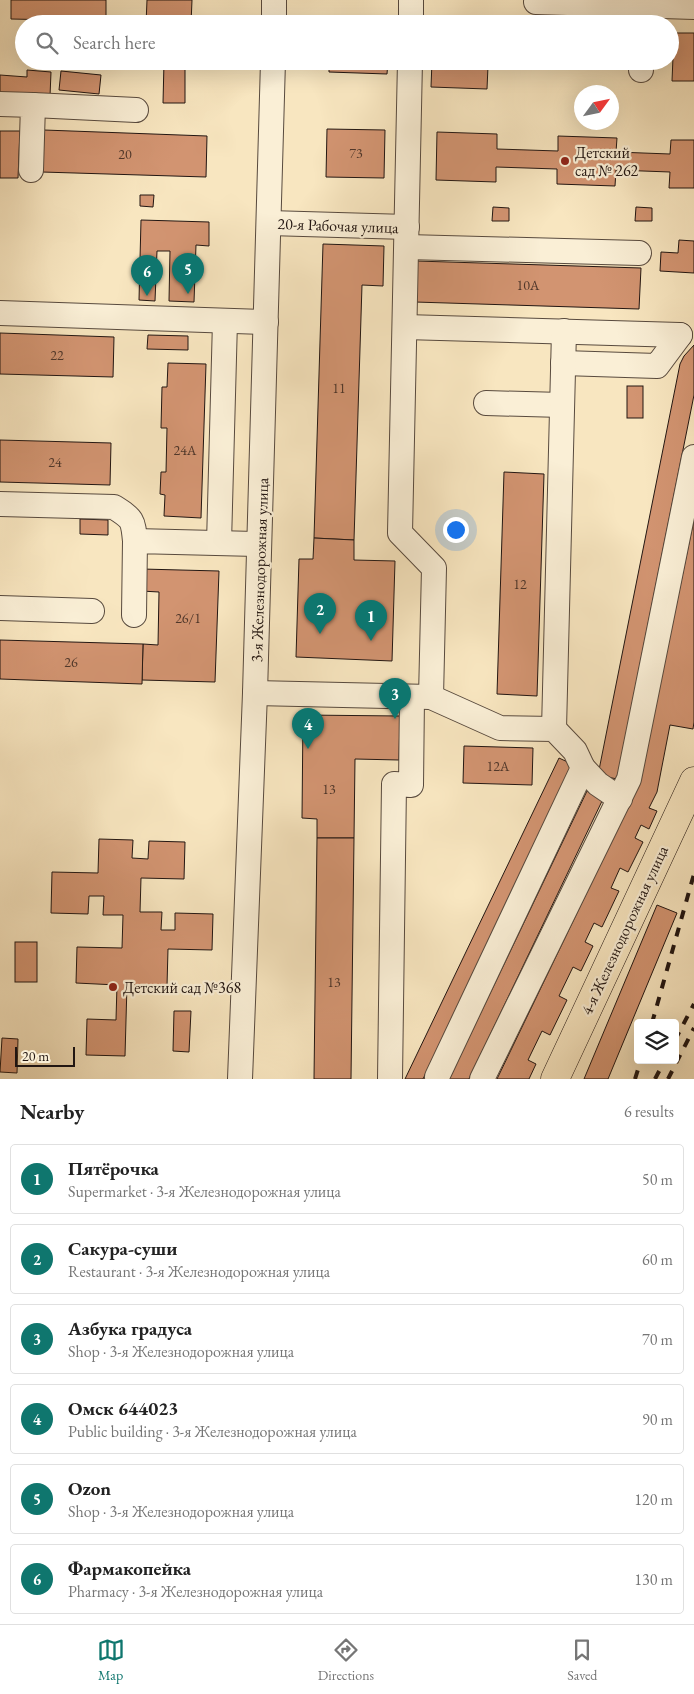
<!DOCTYPE html>
<meta charset="utf-8">
<style>
:root{--surface:#fff;--page:#f2f2f2;--text:#222;--muted:#767676;--line:#e0e0e0;--accent:#0f766e}
body{margin:0;font-family:"EB Garamond",serif;background:var(--page);color:var(--text)}
.controls{position:absolute;right:15px;bottom:15px;display:grid;overflow:hidden;border-radius:5px;box-shadow:0 5px 20px #0002}
.controls button{width:45px;height:45px;display:grid;place-items:center;padding:0;border:0;border-bottom:1px solid var(--line);background:var(--surface);color:var(--text);font:25px sans-serif}
.compass{position:absolute;left:574px;top:85px;width:45px;height:45px;border-radius:50%;background:var(--surface);box-shadow:0 5px 20px #0002;rotate:57deg}
.scale{position:absolute;left:15px;bottom:12px;width:60px;box-sizing:border-box;padding-left:5px;border:2px solid #221612;border-top:0;font-size:14px;line-height:18px;white-space:nowrap;color:#221612;-webkit-text-stroke:4px #faefd6;paint-order:stroke}
.you{position:absolute;left:455px;top:529px;width:18px;height:18px;margin:-12px;border:4px solid #fff;border-radius:50%;background:#1a73e8;box-shadow:0 0 0 8px #1a73e833}
.badge{display:grid;place-items:center;width:32px;height:32px;border-radius:50%;background:var(--accent);color:#fff;font-size:16px;font-weight:700}
.pin{position:absolute;translate:-50% -41px;filter:drop-shadow(0 1px 2px #0008)}
.pin::after{content:'';position:absolute;top:26px;width:18px;height:15px;background:inherit;clip-path:polygon(0 0,100% 0,50% 100%)}
.list{margin:0;padding:0;list-style:none}
h2{display:flex;justify-content:space-between;align-items:center;height:65px;margin:0;padding:0 20px;font-size:21px}
h2 small{font-size:16px;font-weight:400;color:var(--muted)}
.list li{display:grid;grid-template-columns:32px 1fr auto;gap:15px;align-items:center;box-sizing:border-box;height:70px;margin:0 10px 10px;padding:0 10px;border:1px solid var(--line);border-radius:5px}
.list b{display:block;font-size:19px;white-space:nowrap}
.list p{margin:0;font-size:16px;white-space:nowrap;color:var(--muted)}
.list em{font-size:16px;font-style:normal;color:var(--muted)}
.icon{flex:none;width:28px;height:28px;fill:none;stroke:currentColor;stroke-width:2;stroke-linecap:round;stroke-linejoin:round}
.map{position:relative;flex:none;width:694px;height:1079px;overflow:hidden}
.search{position:absolute;background:var(--surface);box-shadow:0 5px 20px #0002;left:15px;right:15px;top:15px;height:55px;display:flex;align-items:center;gap:12px;box-sizing:border-box;padding:0 18px;border-radius:28px;color:var(--muted);font-size:19px}
.sheet{height:545px;background:var(--surface)}
nav{display:flex;justify-content:space-around;align-items:center;box-sizing:border-box;height:70px;border-top:1px solid var(--line);background:var(--surface);font-size:14px;color:var(--muted)}
nav a{display:grid;justify-items:center;gap:2px}
nav .on{color:var(--accent)}
.map>svg:first-child{display:block}
.building{fill:#d29471;stroke:#221612}
.lines{fill:none;stroke-linecap:round;stroke-linejoin:round}
.minor-casing{stroke:#584a3e;stroke-width:26}
.major-casing{stroke:#221612;stroke-width:29}
.minor{stroke:#faefd6;stroke-width:24}
.major{stroke:#f8e6c0;stroke-width:28}
.rail{stroke:#221612;stroke-width:4;stroke-dasharray:9 9;stroke-linecap:butt}
.poi-dot{fill:#8f2418;stroke:#faefd6;stroke-width:2}
.labels{text-anchor:middle;stroke-width:4.5;stroke-linejoin:round;paint-order:stroke}
.number-label{font-size:14px;fill:#4e362a}
.poi-label{font-size:16px;fill:#221612;stroke:#faefd6;text-anchor:start}
.street-label{font-size:16px;fill:#221612;stroke:#faefd6}
</style>
<div class="map">
<svg width="694" height="1079" viewBox="0 0 694 1079">
<rect width="100%" height="100%" fill="#f8e6c0"/>
<filter id="stains"><feTurbulence type="fractalNoise" baseFrequency=".004" numOctaves="4"/><feColorMatrix values="0 0 0 0 .2 0 0 0 0 .09 0 0 0 0 .02 0 0 0 .5 -.17"/></filter>
<radialGradient id="worn" r=".72"><stop offset=".6" stop-color="#630" stop-opacity="0"/><stop offset="1" stop-color="#630" stop-opacity=".3"/></radialGradient>
<!-- building -->
<g class="building">
<polygon points="11,0 106,0 106,21 11,19"/>
<polygon points="147,0 192,0 191,24 146,24"/>
<polygon points="674,33 694,33 694,81 672,81"/>
<polygon points="329,61 388,61 387,74 329,72"/>
<polygon points="432,61 444,61 444,65 488,66 487,89 431,87"/>
<polygon points="164,62 185,62 185,103 163,103"/>
<polygon points="27,70 51,72 50,96 0,94 0,75 27,77"/>
<polygon points="61,71 101,75 99,94 59,90"/>
<polygon points="327,129 385,130 384,178 326,177"/>
<polygon points="44,130 207,136 206,177 42,172"/>
<polygon points="0,131 20,131 18,178 0,178"/>
<polygon points="437,132 497,134 497,149 558,151 558,136 617,138 616,152 670,154 671,140 694,140 694,188 669,188 670,172 616,170 615,186 557,184 557,169 496,167 496,182 436,180"/>
<polygon points="140,195 154,195 153,207 140,206"/>
<polygon points="493,207 509,208 509,221 492,221"/>
<polygon points="636,207 652,208 652,221 635,221"/>
<polygon points="141,220 209,222 209,246 196,245 194,302 169,301 170,251 157,251 155,301 139,300"/>
<polygon points="679,240 694,241 694,273 660,271 661,252 678,253"/>
<polygon points="323,244 384,246 383,286 362,285 354,540 314,538"/>
<polygon points="416,261 641,268 639,309 415,302"/>
<polygon points="0,333 114,337 113,377 0,374"/>
<polygon points="148,335 188,336 188,350 147,349"/>
<polygon points="694,345 694,395 617,779 598,775 680,364 684,356"/>
<polygon points="168,363 206,364 201,518 164,516 165,495 160,494 161,472 166,472 167,428 161,428 162,387 167,387"/>
<rect x="627" y="386" width="16" height="32"/>
<polygon points="0,440 111,443 110,485 0,482"/>
<polygon points="504,472 544,474 537,696 497,694"/>
<polygon points="80,519 108,520 108,535 80,534"/>
<polygon points="694,519 694,722 693,729 670,725 657,792 649,808 657,811 649,829 641,825 635,838 643,842 628,872 620,868 611,888 619,891 602,927 594,923 585,942 593,946 581,971 573,967 559,996 567,1000 550,1035 542,1031 528,1060 536,1064 529,1079 497,1079 639,784"/>
<polygon points="314,538 354,540 354,560 395,561 392,661 296,657 299,559 313,559"/>
<polygon points="142,569 219,571 215,682 142,680 143,644 158,645 159,592 141,591"/>
<polygon points="0,640 143,644 142,684 0,679"/>
<polygon points="303,715 400,716 399,760 355,759 354,838 317,838 317,819 302,818"/>
<polygon points="464,746 533,748 532,785 463,783"/>
<polygon points="559,758 574,765 423,1079 405,1079"/>
<polygon points="587,791 603,799 469,1079 449,1079"/>
<polygon points="317,838 354,838 351,1079 314,1079"/>
<polygon points="99,839 133,840 132,858 148,859 149,841 185,842 184,879 141,878 140,912 162,912 161,930 175,930 175,913 213,914 212,950 168,949 167,986 127,985 125,1056 86,1055 87,1019 116,1020 117,985 76,983 77,947 122,948 123,915 103,915 104,896 89,896 88,914 51,913 52,872 98,873"/>
<polygon points="657,905 677,913 608,1079 584,1079"/>
<rect x="15" y="942" width="22" height="40"/>
<polygon points="174,1011 191,1011 189,1052 173,1051"/>
<polygon points="2,1038 18,1039 17,1073 0,1072"/>
</g>
<g class="lines">
<!-- minor casing -->
<g class="minor-casing">
<g id="minor">
<polyline points="536,2 694,7"/>
<polyline points="274,24 274,0"/>
<polyline points="411,24 411,0"/>
<polyline points="410,61 400,533 434,568 431,697"/>
<polyline points="641,70 641,61"/>
<polyline points="0,104 33,105 31,170"/>
<polyline points="33,105 136,110"/>
<polyline points="269,223 407,227"/>
<polyline points="407,247 639,253"/>
<polyline points="0,313 266,322"/>
<polyline points="405,327 680,335"/>
<polyline points="563,363 657,366 680,335"/>
<polyline points="486,403 562,405"/>
<path d="M0,504l114,3c19,12 19,13 21,34"/>
<polyline points="219,543 225,321"/>
<polyline points="0,608 92,611"/>
<polyline points="134,615 135,541 259,544"/>
<polyline points="255,693 431,697 500,728 554,729 575,751 583,768 437,1077"/>
<polyline points="554,729 564,331"/>
<polyline points="583,768 598,784 620,799"/>
<polyline points="240,1079 255,693 273,61"/>
<polyline points="390,1079 394,784 411,785 412,697"/>
<polyline points="482,1079 629,779 694,457"/>
</g>
</g>
<!-- major casing -->
<g class="major-casing">
<polyline id="major" points="555,1079 694,781"/>
</g>
<!-- minor -->
<use href="#minor" class="minor"/>
<!-- major -->
<use href="#major" class="major"/>
<!-- rail -->
<g class="rail">
<polyline points="652,1023 694,874"/>
<polyline points="675,1040 694,1004"/>
<polyline points="635,1079 641,1060"/>
<polyline points="655,1079 665,1060"/>
<polyline points="668,1079 694,1028"/>
</g>
</g>
<!-- markers -->
<g class="poi-dot">
<circle cx="565" cy="161" r="5"/>
<circle cx="113" cy="987" r="5"/>
</g>
<g class="labels">
<!-- number labels -->
<g class="number-label">
<text x="356" y="158">73</text>
<text x="125" y="159">20</text>
<text x="528" y="290">10А</text>
<text x="57" y="360">22</text>
<text x="339" y="393">11</text>
<text x="185" y="455">24А</text>
<text x="55" y="467">24</text>
<text x="520" y="589">12</text>
<text x="188" y="623">26/1</text>
<text x="71" y="667">26</text>
<text x="498" y="771">12А</text>
<text x="329" y="794">13</text>
<text x="334" y="987">13</text>
</g>
<!-- poi labels -->
<g class="poi-label">
<text x="575" y="158">Детский<tspan x="575" dy="18">сад № 262</tspan></text>
<text x="123" y="993">Детский сад №368</text>
</g>
<!-- street labels -->
<g class="street-label">
<text transform="translate(338 225) rotate(2)" y="6">20-я Рабочая улица</text>
<text transform="translate(259 570) rotate(-88)" y="6">3-я Железнодорожная улица</text>
<text transform="translate(624 930) rotate(-65)" y="6">4-я Железнодорожная улица</text>
</g>
</g>
<rect width="100%" height="100%" filter="url(#stains)"/>
<rect width="100%" height="100%" fill="url(#worn)"/>
</svg>
<div class="controls">
<button><svg class="icon" aria-label="layers" viewBox="0 0 24 24"><path d="M12 4l9 5-9 5-9-5zM3 14l9 5 9-5"/></svg></button>
</div>
<svg class="compass" viewBox="-18 -18 36 36"><path d="M0-13l5 13h-10z" fill="#e53935"/><path d="M0 13l5-13h-10z" fill="#767676"/></svg>
<div class="scale">20 m</div>
<div class="you"></div>
<div class="pin badge" style="left:371px;top:641px">1</div>
<div class="pin badge" style="left:320px;top:634px">2</div>
<div class="pin badge" style="left:395px;top:719px">3</div>
<div class="pin badge" style="left:308px;top:749px">4</div>
<div class="pin badge" style="left:188px;top:294px">5</div>
<div class="pin badge" style="left:147px;top:296px">6</div>
<div class="search"><svg class="icon" aria-label="search" viewBox="0 0 24 24"><circle cx="10" cy="10" r="6"/><path d="M15 15l6 6"/></svg>Search here</div>
</div>
<section class="sheet">
<h2>Nearby<small>6 results</small></h2>
<ul class="list">
<li><span class="badge">1</span><div><b>Пятёрочка</b><p>Supermarket · 3-я Железнодорожная улица</p></div><em>50 m</em></li>
<li><span class="badge">2</span><div><b>Сакура-суши</b><p>Restaurant · 3-я Железнодорожная улица</p></div><em>60 m</em></li>
<li><span class="badge">3</span><div><b>Азбука градуса</b><p>Shop · 3-я Железнодорожная улица</p></div><em>70 m</em></li>
<li><span class="badge">4</span><div><b>Омск 644023</b><p>Public building · 3-я Железнодорожная улица</p></div><em>90 m</em></li>
<li><span class="badge">5</span><div><b>Ozon</b><p>Shop · 3-я Железнодорожная улица</p></div><em>120 m</em></li>
<li><span class="badge">6</span><div><b>Фармакопейка</b><p>Pharmacy · 3-я Железнодорожная улица</p></div><em>130 m</em></li>
</ul>
</section>
<nav>
<a class="on"><svg class="icon" aria-label="map" viewBox="0 0 24 24"><path d="M3 6l6-2 6 2 6-2v14l-6 2-6-2-6 2zM9 4v14M15 6v14"/></svg>Map</a>
<a><svg class="icon" aria-label="directions" viewBox="0 0 24 24"><path d="M12 3l9 9-9 9-9-9zM9 14v-3h6M13 9l2 2-2 2"/></svg>Directions</a>
<a><svg class="icon" aria-label="saved" viewBox="0 0 24 24"><path d="M7 4h10v16l-5-4-5 4z"/></svg>Saved</a>
</nav>
